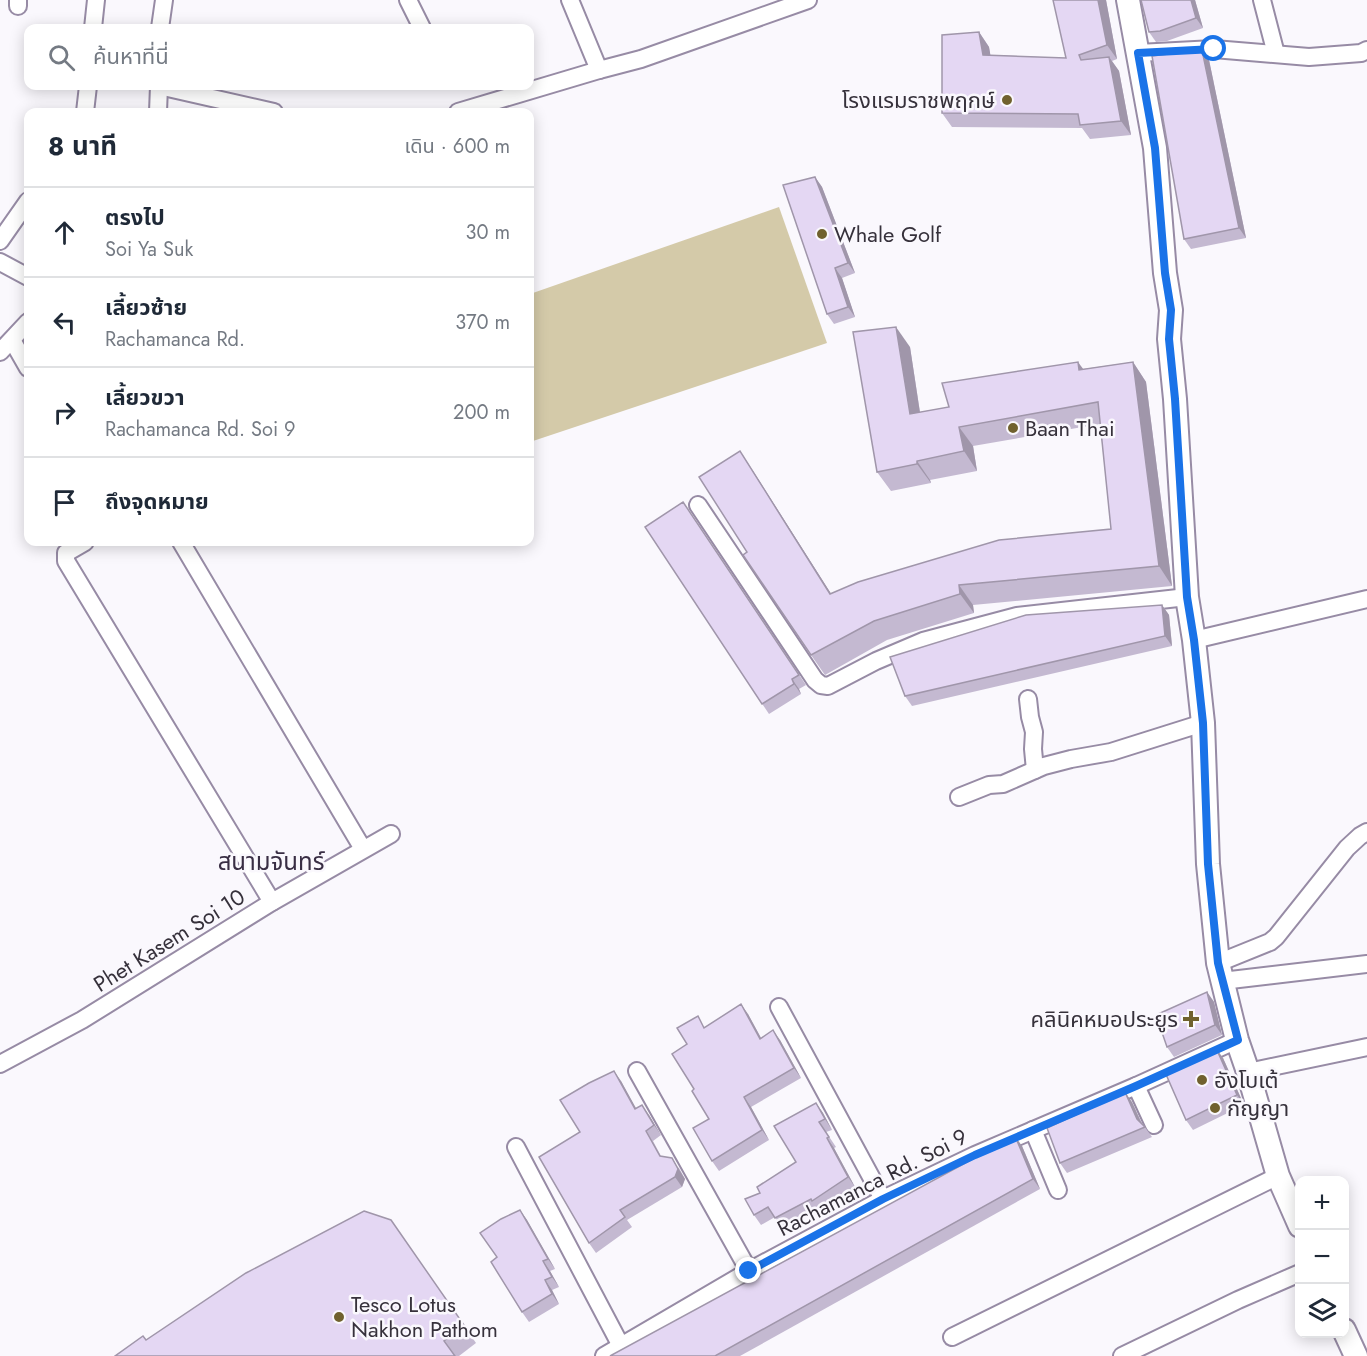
<!DOCTYPE html>
<html lang="th">
<meta charset="utf-8">
<style>
:root{--surface:#fff;--page:#f2f2f3;--text:#1f2937;--muted:#747a83;--line:#e0e1e3}
body{margin:0;font-family:Jost,"Noto Sans Thai",sans-serif;background:var(--page);color:var(--text)}
.controls{position:absolute;right:18px;bottom:18px;display:grid;overflow:hidden;border-radius:12px;box-shadow:0 3px 15px #0003}
.controls button{width:54px;height:54px;display:grid;place-items:center;padding:0;border:0;border-bottom:2px solid var(--line);background:var(--surface);color:var(--text);font:30px sans-serif}
.stop{position:absolute;width:18px;height:18px;margin:-14px;border:4px solid #1a73e8;border-radius:50%;background:#fff}
.stop.end{background:#1a73e8;border-color:#fff;box-shadow:0 2px 6px #0008}
.list{margin:0;padding:0;list-style:none}
h2{display:flex;justify-content:space-between;align-items:center;height:78px;margin:0;padding:0 24px;font-size:26px}
h2 small{font-size:20px;font-weight:400;color:var(--muted)}
.list li{display:grid;grid-template-columns:39px 1fr auto;gap:18px;align-items:center;box-sizing:border-box;height:90px;padding:0 24px;border-top:2px solid var(--line)}
.list b{display:block;font-size:22px;white-space:nowrap}
.list p{margin:0;font-size:20px;white-space:nowrap;color:var(--muted)}
.list em{font-size:20px;font-style:normal;color:var(--muted)}
.icon{flex:none;width:33px;height:33px;fill:none;stroke:currentColor;stroke-width:2;stroke-linecap:round;stroke-linejoin:round}
.map{position:relative;flex:none;width:1367px;height:1356px;overflow:hidden}
.search{position:absolute;background:var(--surface);box-shadow:0 3px 15px #0003;left:24px;top:24px;width:510px;height:66px;display:flex;align-items:center;gap:15px;box-sizing:border-box;padding:0 21px;border-radius:12px;color:var(--muted);font-size:22px}
.panel{position:absolute;background:var(--surface);box-shadow:0 3px 15px #0003;left:24px;top:108px;width:510px;height:438px;border-radius:12px}
.map>svg:first-child{display:block}
.green{fill:#d4caa9}
.lines{fill:none;stroke-linecap:round;stroke-linejoin:round}
.street-casing{stroke:#978ba5;stroke-width:20}
.secondary-casing{stroke:#978ba5;stroke-width:26}
.street{stroke:#fff;stroke-width:16}
.secondary{stroke:#fff;stroke-width:22}
.wall{fill:#c4b9d1}
.shaded-wall{fill:#a096aa}
.building{fill:#e4d7f3;stroke:#a096aa;stroke-width:1.5}
.route{stroke:#1a73e8;stroke-width:8}
.poi-dot{fill:#70612e;stroke:#faf8fd;stroke-width:2}
.labels{text-anchor:middle;stroke-width:5;stroke-linejoin:round;paint-order:stroke}
.poi-label{font-size:22px;fill:#36313b;stroke:#faf8fd;text-anchor:start}
.street-label{font-size:22px;fill:#36313b;stroke:#faf8fd}
.neighbourhood-label{font-size:24px;fill:#392e44;stroke:#faf8fd}
</style>
<div class="map">
<svg width="1367" height="1356" viewBox="0 0 1367 1356">
<rect width="100%" height="100%" fill="#faf8fd"/>
<!-- green -->
<polygon class="green" points="779,207 827,343 530,442 530,294"/>
<g class="lines">
<!-- street casing -->
<g class="street-casing">
<g id="street">
<polyline points="408,0 422,28"/>
<polyline points="570,0 599,70"/>
<polyline points="1262,0 1276,54"/>
<polyline points="18,6 18,0"/>
<polyline points="93,28 96,0"/>
<polyline points="160,28 164,0"/>
<polyline points="1138,53 1214,49 1309,57 1361,53 1367,50"/>
<polyline points="159,86 274,112"/>
<polyline points="85,112 88,86"/>
<polyline points="158,112 159,86"/>
<polyline points="458,112 599,70 641,59 808,0"/>
<polyline points="0,241 28,201"/>
<polyline points="0,262 28,277"/>
<polyline points="12,340 28,368"/>
<polyline points="0,352 28,322"/>
<polyline points="698,505 815,680 821,685 828,686 876,661 923,641 1017,616 1187,597"/>
<polyline points="85,542 66,553 66,561 272,902"/>
<polyline points="181,542 363,849"/>
<polyline points="1194,640 1367,599"/>
<polyline points="1028,699 1030,717 1034,732 1033,749 1035,770"/>
<polyline points="959,797 989,785 1003,784 1044,766 1071,759 1111,752 1203,723"/>
<polyline points="1218,963 1270,942 1276,937 1347,848 1360,836 1367,832"/>
<polyline points="1222,981 1367,964"/>
<polyline points="779,1007 883,1199"/>
<polyline points="0,1064 82,1020 272,902 391,834"/>
<polyline points="637,1071 749,1271"/>
<polyline points="1248,1072 1367,1047"/>
<polyline points="1136,1086 1154,1125"/>
<polyline points="1033,1130 1058,1190"/>
<polyline points="516,1147 621,1346"/>
<polyline points="952,1337 1278,1176"/>
<polyline points="604,1356 749,1271 883,1199 975,1155 1136,1086 1237,1040"/>
<polyline points="1122,1356 1238,1300 1300,1273"/>
</g>
</g>
<!-- secondary casing -->
<g class="secondary-casing">
<g id="secondary">
<polyline points="1128,0 1155,148 1165,273 1171,310 1169,339 1175,399 1187,597 1194,640 1203,723 1208,864 1218,963 1237,1040 1248,1072 1278,1176 1300,1226"/>
<polyline points="1344,1330 1356,1356"/>
</g>
</g>
<!-- street -->
<use href="#street" class="street"/>
<!-- secondary -->
<use href="#secondary" class="secondary"/>
</g>
<!-- wall -->
<g class="wall">
<polygon points="1106,0 1117,59 1112,61 1119,71 1131,135 1090,139 1082,128 952,127 942,113 979,32 989,47 990,55 1066,58"/>
<polygon points="1141,0 1195,0 1203,28 1167,41 1156,42 1149,32"/>
<polygon points="1209,60 1246,238 1191,249 1184,239"/>
<polygon points="815,177 822,187 855,273 842,278 855,317 834,324 827,314"/>
<polygon points="910,347 920,412 949,407 1083,369 1133,362 1146,382 1172,586 973,605 974,613 887,640 825,675 811,655 747,552 753,471 831,594 1111,529 1100,424 973,446 977,471 930,480 931,483 891,491 877,472"/>
<polygon points="683,502 806,685 799,689 801,694 769,714 645,527"/>
<polygon points="1162,605 1169,615 1172,646 912,706 905,696"/>
<polygon points="1207,992 1214,1002 1222,1035 1174,1057 1167,1047"/>
<polygon points="748,1014 761,1038 780,1040 801,1078 751,1107 769,1140 719,1171 712,1161 709,1119 694,1089 687,1044"/>
<polygon points="1223,1058 1244,1105 1193,1130 1186,1120"/>
<polygon points="621,1081 636,1109 649,1115 661,1135 653,1141 661,1156 679,1168 685,1179 682,1187 627,1220 632,1227 596,1253 589,1243 580,1132"/>
<polygon points="1132,1102 1142,1123 1152,1137 1067,1173 1060,1163"/>
<polygon points="816,1103 823,1113 832,1130 826,1132 836,1147 834,1148 855,1187 819,1211 818,1209 782,1228 775,1217 761,1225 754,1215 760,1193 796,1162"/>
<polygon points="1022,1146 1040,1189 740,1356 610,1356"/>
<polygon points="520,1210 527,1220 555,1269 550,1271 559,1287 552,1290 559,1304 529,1322 522,1312 497,1257"/>
<polygon points="391,1220 476,1343 459,1356 115,1356"/>
</g>
<!-- shaded-wall -->
<g class="shaded-wall">
<polygon points="1098,0 1106,0 1117,59 1107,45"/>
<polygon points="1191,0 1195,0 1203,28 1196,18"/>
<polygon points="979,32 989,47 993,69 983,55"/>
<polygon points="1202,50 1209,60 1246,238 1239,228"/>
<polygon points="1109,57 1119,71 1131,135 1121,121"/>
<polygon points="815,177 822,187 855,273 848,263"/>
<polygon points="835,268 842,278 855,317 848,307"/>
<polygon points="896,327 910,347 923,433 910,414"/>
<polygon points="1078,362 1092,381 1079,370"/>
<polygon points="1133,362 1146,382 1172,586 1159,566"/>
<polygon points="959,427 973,446 977,471 964,451"/>
<polygon points="740,451 753,471 844,614 830,594"/>
<polygon points="917,461 930,480 931,483 917,464"/>
<polygon points="959,585 973,605 974,613 960,594"/>
<polygon points="1162,605 1169,615 1172,646 1165,636"/>
<polygon points="792,679 799,689 801,694 794,684"/>
<polygon points="1207,992 1214,1002 1222,1035 1215,1025"/>
<polygon points="741,1004 748,1014 767,1049 760,1039"/>
<polygon points="773,1030 780,1040 801,1078 794,1068"/>
<polygon points="1216,1048 1223,1058 1244,1105 1237,1095"/>
<polygon points="614,1071 621,1081 642,1119 635,1109"/>
<polygon points="1125,1092 1132,1102 1144,1129 1137,1119"/>
<polygon points="744,1097 751,1107 769,1140 762,1130"/>
<polygon points="816,1103 823,1113 832,1130 825,1119"/>
<polygon points="642,1105 649,1115 661,1135 654,1125"/>
<polygon points="1015,1136 1022,1146 1040,1189 1033,1179"/>
<polygon points="827,1138 834,1148 855,1187 848,1177"/>
<polygon points="672,1158 685,1179 682,1187 675,1177"/>
<polygon points="520,1210 527,1220 555,1269 548,1259"/>
<polygon points="543,1261 550,1271 559,1287 552,1277"/>
<polygon points="545,1280 552,1290 559,1304 552,1294"/>
</g>
<!-- building -->
<g class="building">
<polygon points="1053,0 1098,0 1107,45 1079,55 1081,60 1109,57 1121,121 1080,125 1078,114 942,113 942,35 979,32 983,55 1066,58"/>
<polygon points="1141,0 1191,0 1196,18 1160,31 1149,32"/>
<polygon points="1202,50 1239,228 1184,239 1152,56"/>
<polygon points="815,177 848,263 835,268 848,307 827,314 783,185"/>
<polygon points="896,327 910,414 949,407 942,383 1078,362 1079,370 1133,362 1159,566 959,585 960,594 874,621 811,655 743,555 747,552 699,477 740,451 830,594 858,582 999,540 1111,529 1098,402 959,427 964,451 917,461 917,464 877,472 853,332"/>
<polygon points="683,502 799,675 792,679 794,684 762,704 645,527"/>
<polygon points="1162,605 1165,636 905,696 890,657 1026,615"/>
<polygon points="1207,992 1215,1025 1167,1047 1156,1015"/>
<polygon points="741,1004 760,1039 773,1030 794,1068 744,1097 762,1130 712,1161 693,1128 709,1119 692,1091 694,1089 672,1054 687,1044 677,1028 698,1016 704,1028"/>
<polygon points="1216,1048 1237,1095 1186,1120 1165,1072"/>
<polygon points="614,1071 635,1109 642,1105 654,1125 646,1131 660,1156 672,1158 678,1169 675,1177 620,1210 625,1217 589,1243 539,1157 580,1132 560,1100 589,1083"/>
<polygon points="1125,1092 1137,1119 1145,1127 1060,1163 1047,1128"/>
<polygon points="816,1103 825,1119 819,1122 829,1137 827,1138 848,1177 812,1201 811,1199 775,1218 768,1207 754,1215 745,1199 760,1193 757,1187 796,1162 774,1126"/>
<polygon points="1015,1136 1033,1179 715,1356 610,1356"/>
<polygon points="520,1210 548,1259 543,1261 552,1277 545,1280 552,1294 522,1312 491,1262 497,1257 480,1233 501,1219"/>
<polygon points="364,1211 391,1220 464,1325 444,1341 455,1356 115,1356 143,1336 146,1340 246,1273"/>
</g>
<g class="lines">
<!-- route -->
<polyline class="route" points="749,1271 883,1199 975,1155 1136,1086 1238,1040 1218,963 1208,864 1203,723 1194,640 1187,597 1175,399 1169,339 1171,310 1165,273 1155,148 1138,53 1214,49"/>
</g>
<!-- markers -->
<g class="poi-dot">
<circle cx="1007" cy="100" r="6"/>
<circle cx="822" cy="234" r="6"/>
<circle cx="1013" cy="428" r="6"/>
<path d="M1188 1010h6v6h6v6h-6v6h-6v-6h-6v-6h6z"/>
<circle cx="1202" cy="1080" r="6"/>
<circle cx="1215" cy="1108" r="6"/>
<circle cx="339" cy="1317" r="6"/>
</g>
<g class="labels">
<!-- poi labels -->
<g class="poi-label">
<text x="995" y="108" text-anchor="end">โรงแรมราชพฤกษ์</text>
<text x="834" y="242">Whale Golf</text>
<text x="1025" y="436">Baan Thai</text>
<text x="1178" y="1027" text-anchor="end">คลินิคหมอประยูร</text>
<text x="1214" y="1088">อังโบเต้</text>
<text x="1227" y="1116">กัญญา</text>
<text x="351" y="1312">Tesco Lotus<tspan x="351" dy="25">Nakhon Pathom</tspan></text>
</g>
<!-- street labels -->
<g class="street-label">
<text transform="translate(169 940) rotate(-32)" y="8">Phet Kasem Soi 10</text>
<text transform="translate(872 1182) rotate(-27)" y="8">Rachamanca Rd. Soi 9</text>
</g>
<!-- neighbourhood labels -->
<g class="neighbourhood-label">
<text x="271" y="870">สนามจันทร์</text>
</g>
</g>
</svg>
<div class="controls">
<button>+</button>
<button>−</button>
<button><svg class="icon" aria-label="layers" viewBox="0 0 24 24"><path d="M12 4l9 5-9 5-9-5zM3 14l9 5 9-5"/></svg></button>
</div>
<div class="stop" style="left:1214px;top:49px"></div>
<div class="stop end" style="left:749px;top:1271px"></div>
<div class="search"><svg class="icon" aria-label="search" viewBox="0 0 24 24"><circle cx="10" cy="10" r="6"/><path d="M15 15l6 6"/></svg>ค้นหาที่นี่</div>
<section class="panel">
<h2>8 นาที<small>เดิน · 600 m</small></h2>
<ul class="list">
<li><svg class="icon" aria-label="ahead" viewBox="0 0 24 24"><path d="M12 20V5M6 11l6-6 6 6"/></svg><div><b>ตรงไป</b><p>Soi Ya Suk</p></div><em>30 m</em></li>
<li><svg class="icon" aria-label="left" viewBox="0 0 24 24"><path d="M17 20v-9H6M10 6l-5 5 5 5"/></svg><div><b>เลี้ยวซ้าย</b><p>Rachamanca Rd.</p></div><em>370 m</em></li>
<li><svg class="icon" aria-label="right" viewBox="0 0 24 24"><path d="M7 20v-9h11M14 6l5 5-5 5"/></svg><div><b>เลี้ยวขวา</b><p>Rachamanca Rd. Soi 9</p></div><em>200 m</em></li>
<li><svg class="icon" aria-label="arrive" viewBox="0 0 24 24"><path d="M6 21V4h12l-3 4 3 4H6"/></svg><div><b>ถึงจุดหมาย</b></div></li>
</ul>
</section>
</div>
